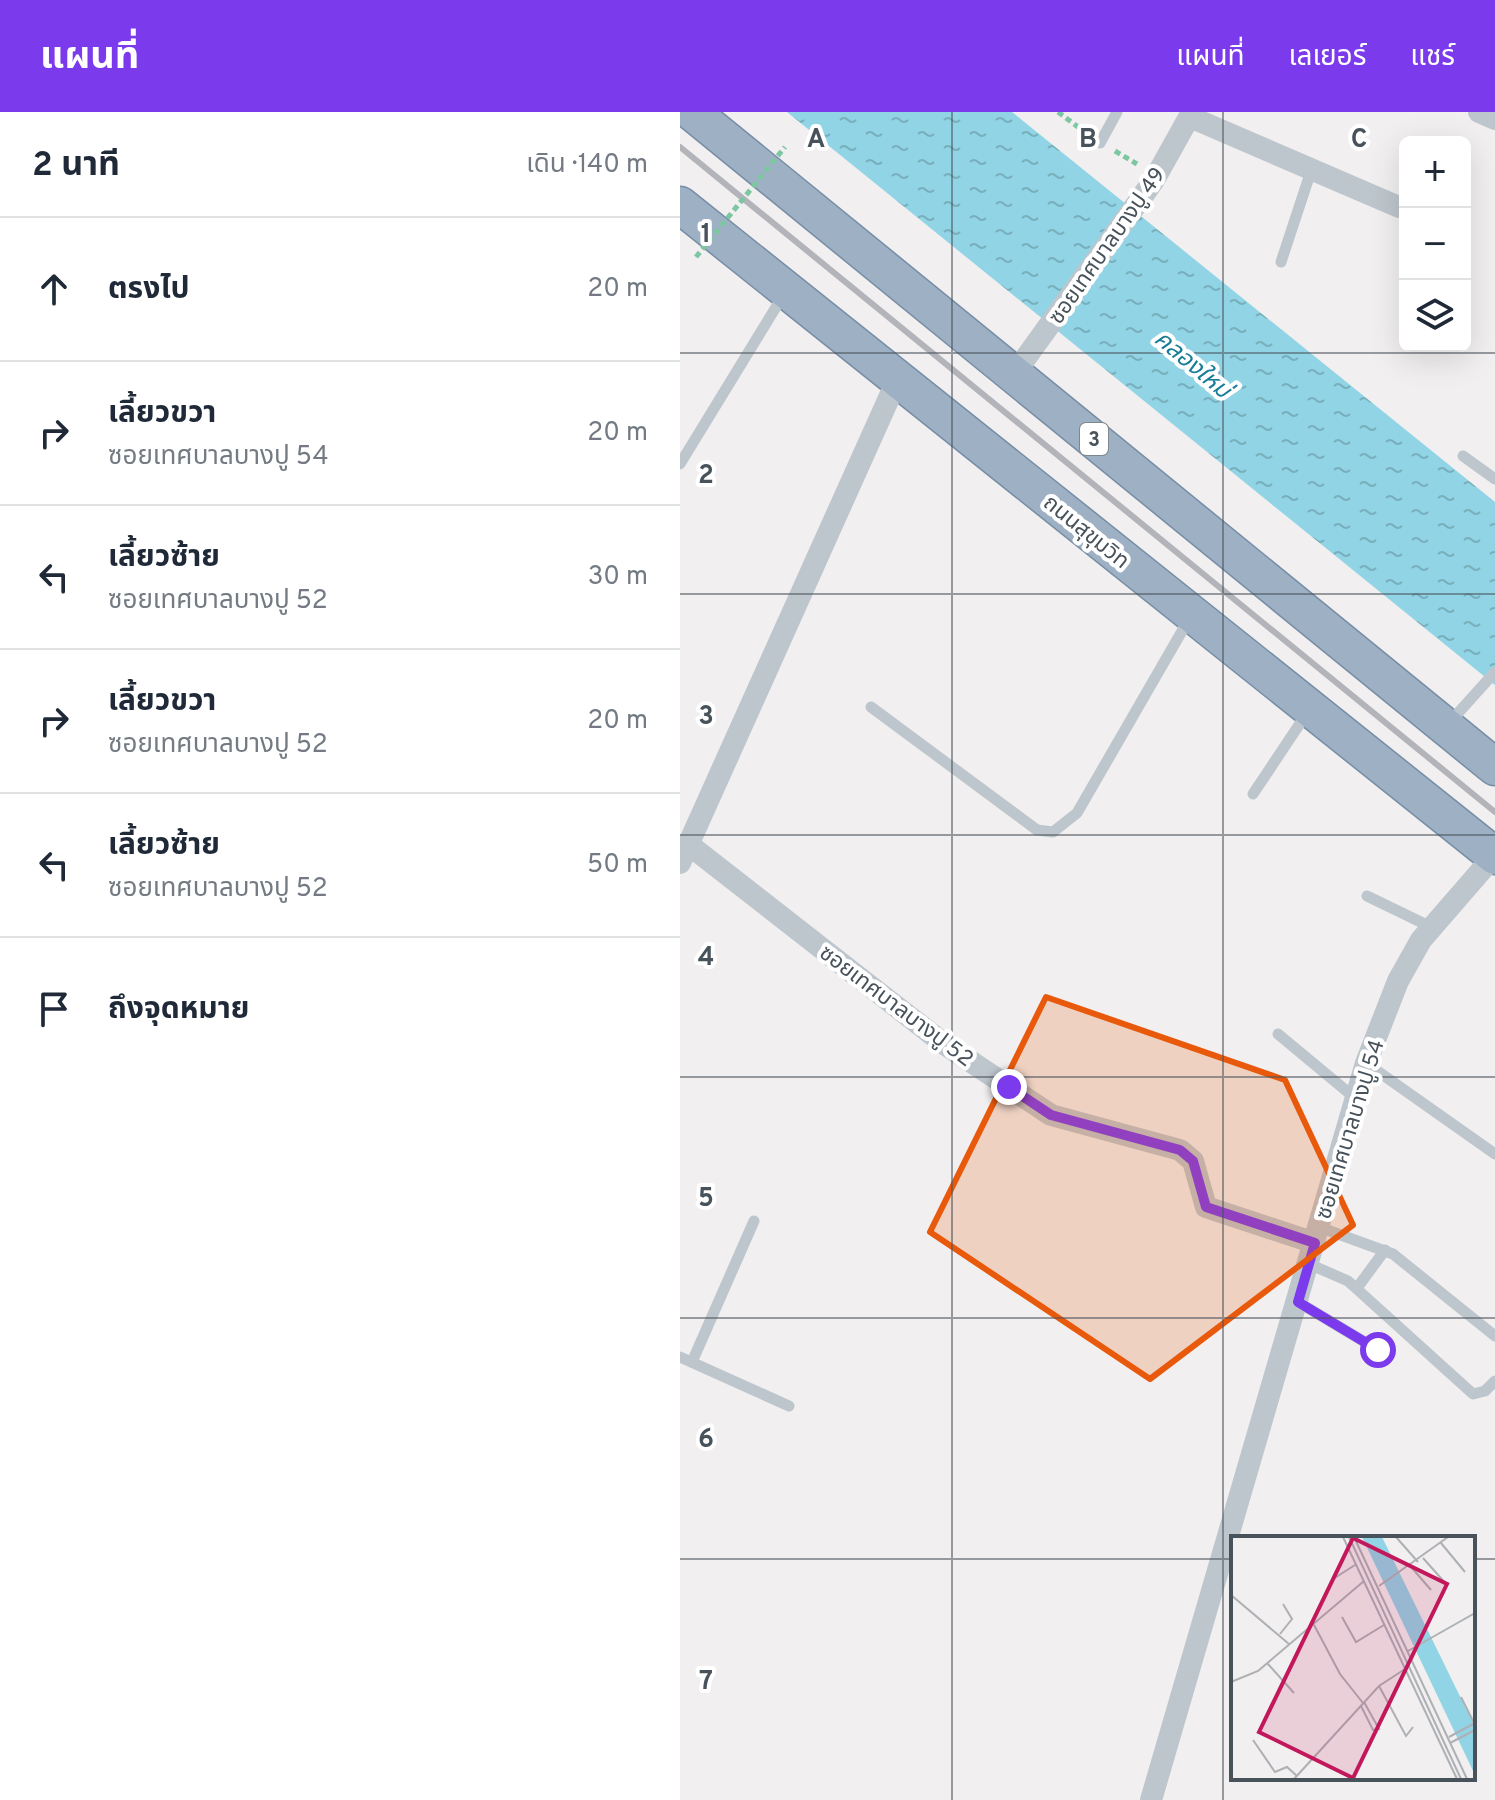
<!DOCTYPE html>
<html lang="th">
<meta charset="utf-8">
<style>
:root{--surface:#fff;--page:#f2f2f3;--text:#1f2937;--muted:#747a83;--line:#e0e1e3;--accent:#7c3aed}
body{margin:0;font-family:Overpass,"Noto Sans Thai",sans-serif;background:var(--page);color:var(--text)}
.controls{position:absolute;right:24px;top:24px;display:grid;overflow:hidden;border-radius:12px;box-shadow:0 8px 32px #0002}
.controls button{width:72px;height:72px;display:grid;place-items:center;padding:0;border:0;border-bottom:2px solid var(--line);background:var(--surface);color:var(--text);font:40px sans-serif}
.stop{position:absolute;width:24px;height:24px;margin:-18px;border:6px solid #7c3aed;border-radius:50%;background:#fff}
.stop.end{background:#7c3aed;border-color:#fff;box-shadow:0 2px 8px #0008}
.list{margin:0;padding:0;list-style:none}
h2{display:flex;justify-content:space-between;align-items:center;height:104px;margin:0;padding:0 32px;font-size:34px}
h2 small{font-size:26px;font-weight:400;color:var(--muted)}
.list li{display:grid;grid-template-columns:52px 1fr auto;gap:24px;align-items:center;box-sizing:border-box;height:144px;padding:0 32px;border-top:2px solid var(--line)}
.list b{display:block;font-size:30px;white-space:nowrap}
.list p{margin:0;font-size:26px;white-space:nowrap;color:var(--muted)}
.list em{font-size:26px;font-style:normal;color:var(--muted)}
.icon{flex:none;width:44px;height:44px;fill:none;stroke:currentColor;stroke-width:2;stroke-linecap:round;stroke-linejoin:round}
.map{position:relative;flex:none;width:815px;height:1688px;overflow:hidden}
header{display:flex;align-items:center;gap:48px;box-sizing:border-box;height:112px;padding:0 40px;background:var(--accent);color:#fff}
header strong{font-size:38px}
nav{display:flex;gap:44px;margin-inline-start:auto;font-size:28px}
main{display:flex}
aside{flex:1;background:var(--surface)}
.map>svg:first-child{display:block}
.water{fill:url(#water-ripples)}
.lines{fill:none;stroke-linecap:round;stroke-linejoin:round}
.trunk-casing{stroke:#768da6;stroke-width:39}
.path{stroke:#7cc7a2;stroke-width:5;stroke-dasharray:6 4;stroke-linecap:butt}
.service{stroke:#bec6cd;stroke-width:11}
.minor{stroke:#bec6cd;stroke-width:22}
.trunk{stroke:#9eb0c3;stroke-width:36}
.rail{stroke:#b2b4b9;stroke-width:6}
.path-bridge{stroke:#7cc7a2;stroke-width:5;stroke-dasharray:6 4;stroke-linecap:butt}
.route{stroke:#7c3aed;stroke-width:10}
.marked{fill:#e8590c;fill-opacity:0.2;stroke:#e8590c;stroke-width:6;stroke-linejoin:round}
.grid{fill:none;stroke:#48525b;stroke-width:2;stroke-opacity:0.55}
.labels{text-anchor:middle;stroke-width:8;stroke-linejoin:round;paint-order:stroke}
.shield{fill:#fff;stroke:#7f868c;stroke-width:2}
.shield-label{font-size:20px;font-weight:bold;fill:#48525b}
.street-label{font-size:22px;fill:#48525b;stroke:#fff}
.water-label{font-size:24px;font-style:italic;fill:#187d98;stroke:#fff}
.inset-road{fill:none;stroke:#adb0b4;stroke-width:2}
.view{fill:#c2185b;fill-opacity:0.15;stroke:#c2185b;stroke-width:4}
.inset-edge{fill:none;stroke:#48525b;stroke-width:4}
.grid-label{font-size:26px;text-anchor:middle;font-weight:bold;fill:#48525b;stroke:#fff;stroke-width:8;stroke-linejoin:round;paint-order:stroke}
</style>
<header>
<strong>แผนที่</strong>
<nav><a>แผนที่</a><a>เลเยอร์</a><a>แชร์</a></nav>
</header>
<main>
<aside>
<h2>2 นาที<small>เดิน · 140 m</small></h2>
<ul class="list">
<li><svg class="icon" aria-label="ahead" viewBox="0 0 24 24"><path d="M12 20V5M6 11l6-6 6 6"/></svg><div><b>ตรงไป</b></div><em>20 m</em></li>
<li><svg class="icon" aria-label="right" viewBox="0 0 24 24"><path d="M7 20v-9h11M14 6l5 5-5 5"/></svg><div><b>เลี้ยวขวา</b><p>ซอยเทศบาลบางปู 54</p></div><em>20 m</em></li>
<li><svg class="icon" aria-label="left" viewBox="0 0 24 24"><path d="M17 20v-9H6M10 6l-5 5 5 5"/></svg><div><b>เลี้ยวซ้าย</b><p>ซอยเทศบาลบางปู 52</p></div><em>30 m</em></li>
<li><svg class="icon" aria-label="right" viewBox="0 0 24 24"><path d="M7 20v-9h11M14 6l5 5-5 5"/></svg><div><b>เลี้ยวขวา</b><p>ซอยเทศบาลบางปู 52</p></div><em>20 m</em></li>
<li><svg class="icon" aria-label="left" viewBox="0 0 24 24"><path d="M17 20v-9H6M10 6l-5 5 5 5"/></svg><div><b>เลี้ยวซ้าย</b><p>ซอยเทศบาลบางปู 52</p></div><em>50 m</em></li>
<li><svg class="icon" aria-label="arrive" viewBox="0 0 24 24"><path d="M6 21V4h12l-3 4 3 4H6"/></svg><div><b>ถึงจุดหมาย</b></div></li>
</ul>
</aside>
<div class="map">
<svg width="815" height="1688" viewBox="0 0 815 1688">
<defs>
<pattern id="water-ripples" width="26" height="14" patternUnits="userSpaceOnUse" patternTransform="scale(2)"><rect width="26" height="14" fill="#91d4e5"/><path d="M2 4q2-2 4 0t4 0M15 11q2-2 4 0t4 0" fill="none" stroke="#78afbd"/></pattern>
</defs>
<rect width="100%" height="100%" fill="#f1efef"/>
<!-- water -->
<polygon class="water" points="107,0 332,0 815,390 815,573"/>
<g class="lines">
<!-- trunk casing -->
<g class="trunk-casing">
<g id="trunk">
<polyline points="12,0 815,655"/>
<polyline points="0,93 815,744"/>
</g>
</g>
<!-- path -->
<g class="path">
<polyline points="378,0 406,21"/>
<polyline points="435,39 457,52"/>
</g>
<!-- service -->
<g class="service">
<polyline points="420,31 437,0"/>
<polyline points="601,150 631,59"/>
<polyline points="783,344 815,367"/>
<polyline points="0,352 104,182"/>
<polyline points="191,595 357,718 373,720 397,701 509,507"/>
<polyline points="770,610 815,560"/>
<polyline points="573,682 627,601"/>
<polyline points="687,784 751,815"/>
<polyline points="598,922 675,986"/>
<polyline points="686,951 815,1042"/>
<polyline points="639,1115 713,1142 815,1224"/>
<polyline points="629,1152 668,1169 793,1282 805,1279 815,1269"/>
<polyline points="677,1176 705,1138"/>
<polyline points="618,1190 698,1238"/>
<polyline points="0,1245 109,1294"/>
<polyline points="12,1250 74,1109"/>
</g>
<!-- minor -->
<g class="minor">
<polyline points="799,0 815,7"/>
<polyline points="510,5 719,95"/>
<polyline points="334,262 474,68 512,0"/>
<polyline points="8,732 263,931 371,1003 500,1038 513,1049 526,1095 635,1131"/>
<polyline points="0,751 218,266"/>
<polyline points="471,1688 686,951 718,869 741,828 814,744"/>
</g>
<!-- trunk -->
<use href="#trunk" class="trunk"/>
<!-- rail -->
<polyline class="rail" points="0,35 815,700"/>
<!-- path-bridge -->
<polyline class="path-bridge" points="16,145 105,35"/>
</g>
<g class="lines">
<!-- route -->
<polyline class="route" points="329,975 371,1003 500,1038 513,1049 526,1095 635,1131 618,1190 698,1238"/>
</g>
<!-- marked area -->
<path class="marked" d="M366,885l239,83 68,145 -203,154 -220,-147z"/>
<!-- grid -->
<path class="grid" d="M272,0v1688M543,0v1688M0,241h815M0,482h815M0,723h815M0,965h815M0,1206h815M0,1447h553M793,1447h22"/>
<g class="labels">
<!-- shield labels -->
<rect class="shield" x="400" y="311" width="28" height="32" rx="6"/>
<g class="shield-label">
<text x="414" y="334">3</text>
</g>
<!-- street labels -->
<g class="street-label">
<text transform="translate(426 133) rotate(-55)" y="8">ซอยเทศบาลบางปู 49</text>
<text transform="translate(407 419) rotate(39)" y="8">ถนนสุขุมวิท</text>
<text transform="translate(217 893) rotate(37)" y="8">ซอยเทศบาลบางปู 52</text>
<text transform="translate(669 1017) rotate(-73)" y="8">ซอยเทศบาลบางปู 54</text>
</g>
<!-- water labels -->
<g class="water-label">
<text transform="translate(513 252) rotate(40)" y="8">คลองใหม่</text>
</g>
</g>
<!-- overview -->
<g transform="translate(551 1424)">
<rect width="244" height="244" fill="#f1efef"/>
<path d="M131,1h20l92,188 1,50z" fill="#91d4e5"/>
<path class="inset-road" d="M112,1l114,242M118,1l112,242M123,1l113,242M165,1l22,25M210,7l24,29M192,22l24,27M181,32l19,22M102,43l22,-14M148,50l69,-49M0,59l58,49M111,81l14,25 28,-17M82,87l27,51 23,29M49,98l12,-15 -9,-15M177,115l67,-38M36,127l27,30M0,146l27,-11 106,-90M148,150l27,50 7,-9M230,161l13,26M130,170l12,24 6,-1 -15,-27M218,201l26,-14M22,204l22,32 12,-5 10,9M219,207l25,-13M63,243l85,-93 26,-17"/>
<path class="view" d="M122,2l94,46 -94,194 -94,-46z"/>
<rect width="244" height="244" class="inset-edge"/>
</g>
<g class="grid-label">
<text x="136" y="35">A</text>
<text x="408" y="35">B</text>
<text x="679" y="35">C</text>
<text x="26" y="130">1</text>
<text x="26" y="371">2</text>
<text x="26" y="612">3</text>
<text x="26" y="853">4</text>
<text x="26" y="1094">5</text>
<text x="26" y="1335">6</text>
<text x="26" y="1577">7</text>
</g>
</svg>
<div class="controls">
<button>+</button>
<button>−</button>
<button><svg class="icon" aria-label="layers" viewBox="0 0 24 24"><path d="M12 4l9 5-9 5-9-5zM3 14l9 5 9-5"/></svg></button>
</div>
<div class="stop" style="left:698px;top:1238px"></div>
<div class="stop end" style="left:329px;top:975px"></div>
</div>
</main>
